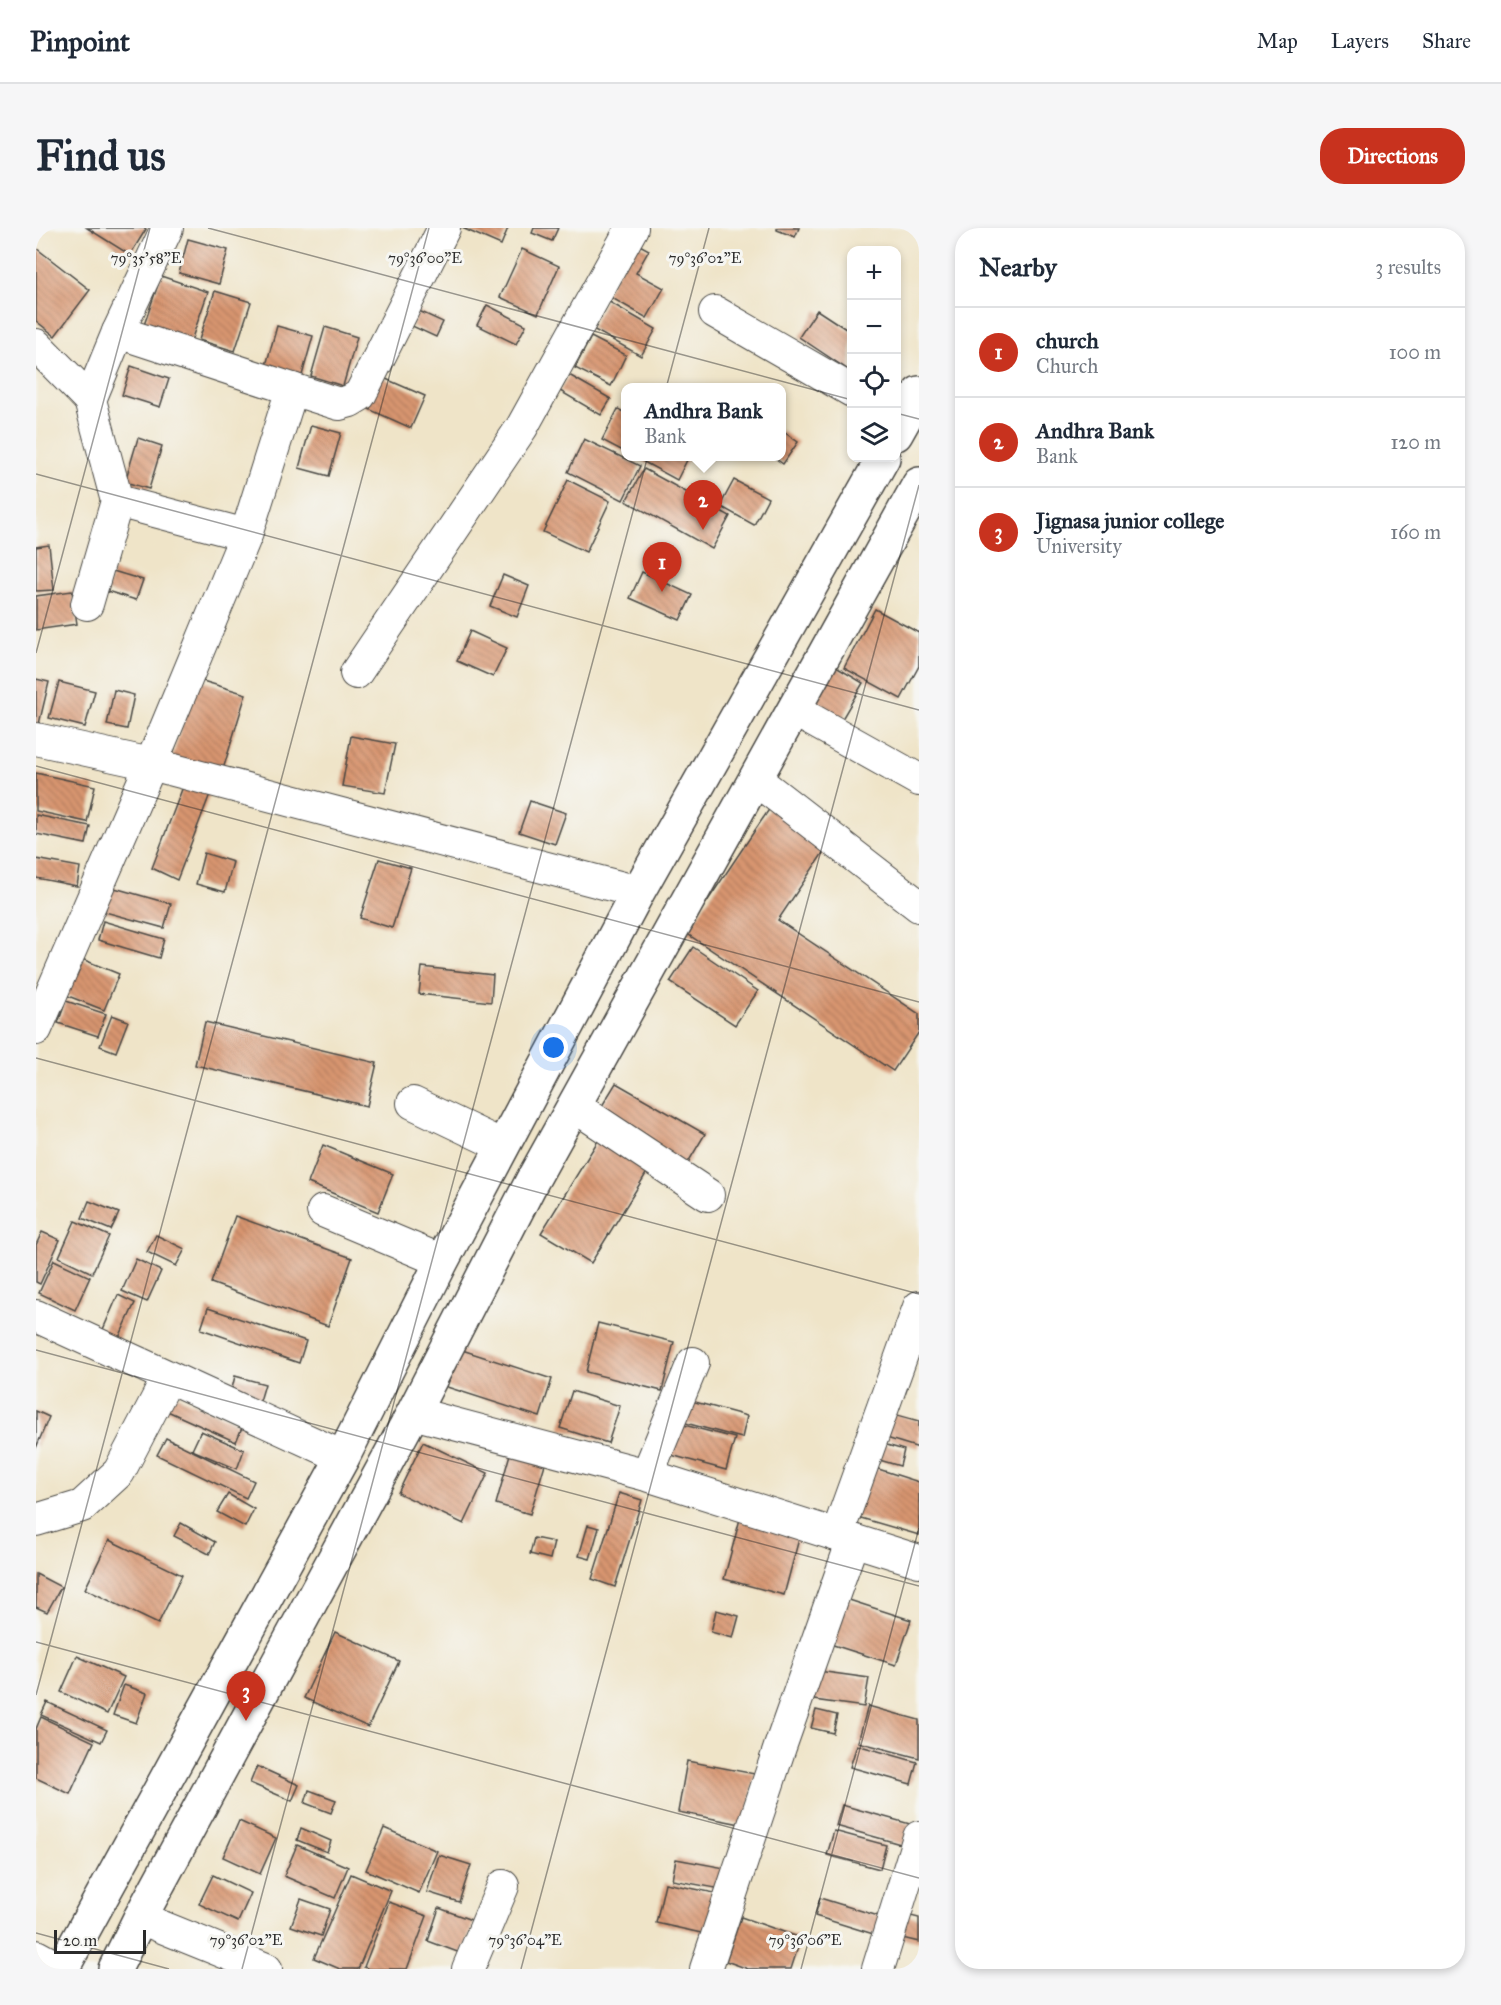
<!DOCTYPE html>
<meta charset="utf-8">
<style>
:root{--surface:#fff;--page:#f6f6f7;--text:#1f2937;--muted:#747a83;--line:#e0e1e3;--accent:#c8321e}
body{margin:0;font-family:"IM FELL Great Primer",serif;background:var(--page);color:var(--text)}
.controls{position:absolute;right:18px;top:18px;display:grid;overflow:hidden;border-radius:12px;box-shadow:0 3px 9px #0003}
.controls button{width:54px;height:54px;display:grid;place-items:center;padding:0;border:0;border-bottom:2px solid var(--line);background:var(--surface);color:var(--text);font:30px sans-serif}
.scale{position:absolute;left:18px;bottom:15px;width:92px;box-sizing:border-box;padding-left:6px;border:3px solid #2b2b2b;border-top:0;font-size:16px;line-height:21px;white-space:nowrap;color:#2b2b2b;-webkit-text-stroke:4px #f6f6f2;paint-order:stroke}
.you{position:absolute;left:518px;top:820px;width:21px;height:21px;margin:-15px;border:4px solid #fff;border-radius:50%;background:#1a73e8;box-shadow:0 0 0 9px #1a73e833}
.badge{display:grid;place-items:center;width:39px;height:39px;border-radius:50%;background:var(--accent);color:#fff;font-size:20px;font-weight:700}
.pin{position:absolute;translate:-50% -50px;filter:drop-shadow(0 2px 3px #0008)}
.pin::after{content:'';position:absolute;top:32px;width:21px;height:18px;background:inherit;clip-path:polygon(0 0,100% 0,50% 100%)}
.popup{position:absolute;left:585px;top:155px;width:165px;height:78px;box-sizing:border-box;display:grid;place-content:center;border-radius:12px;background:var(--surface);filter:drop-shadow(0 2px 4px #0005);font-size:20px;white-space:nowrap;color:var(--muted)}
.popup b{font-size:22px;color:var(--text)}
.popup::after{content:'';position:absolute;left:50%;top:100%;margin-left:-12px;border:12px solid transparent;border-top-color:var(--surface)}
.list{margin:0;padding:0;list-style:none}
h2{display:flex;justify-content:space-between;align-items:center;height:78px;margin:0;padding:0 24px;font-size:26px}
h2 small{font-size:20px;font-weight:400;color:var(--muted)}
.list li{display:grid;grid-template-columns:39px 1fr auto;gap:18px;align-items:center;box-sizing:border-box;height:90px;padding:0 24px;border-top:2px solid var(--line)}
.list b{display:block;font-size:22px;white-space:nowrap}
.list p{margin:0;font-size:20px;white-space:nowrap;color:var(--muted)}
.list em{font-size:20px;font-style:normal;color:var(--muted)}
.icon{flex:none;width:33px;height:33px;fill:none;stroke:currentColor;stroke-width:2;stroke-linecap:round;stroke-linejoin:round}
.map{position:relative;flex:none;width:883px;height:1741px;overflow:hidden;border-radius:24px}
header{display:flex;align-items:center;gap:36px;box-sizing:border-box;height:84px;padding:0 30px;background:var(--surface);border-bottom:2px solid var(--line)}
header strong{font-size:28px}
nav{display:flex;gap:33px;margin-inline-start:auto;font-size:21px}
.intro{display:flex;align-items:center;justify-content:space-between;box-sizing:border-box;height:144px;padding:0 36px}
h1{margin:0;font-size:42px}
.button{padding:15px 27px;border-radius:24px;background:var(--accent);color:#fff;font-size:21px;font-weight:700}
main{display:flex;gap:36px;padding:0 36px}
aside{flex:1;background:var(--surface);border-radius:24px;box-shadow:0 3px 9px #0003}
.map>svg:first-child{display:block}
.building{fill:url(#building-back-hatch)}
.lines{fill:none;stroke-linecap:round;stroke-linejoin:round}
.minor-casing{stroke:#484743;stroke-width:34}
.highway-casing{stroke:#484743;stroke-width:36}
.minor{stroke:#fff;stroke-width:32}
.highway{stroke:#fff;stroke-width:33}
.ticks{fill:none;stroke:#2b2b2b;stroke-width:1.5;stroke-opacity:0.45}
.ticks-label{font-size:15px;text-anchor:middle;fill:#2b2b2b;stroke:#f6f6f2;stroke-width:6;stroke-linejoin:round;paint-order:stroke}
</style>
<header>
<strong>Pinpoint</strong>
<nav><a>Map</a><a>Layers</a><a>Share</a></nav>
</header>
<div class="intro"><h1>Find us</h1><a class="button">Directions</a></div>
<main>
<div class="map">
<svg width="883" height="1741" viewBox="0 0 883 1741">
<defs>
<pattern id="building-back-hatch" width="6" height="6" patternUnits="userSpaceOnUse" patternTransform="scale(1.5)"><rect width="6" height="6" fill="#d89570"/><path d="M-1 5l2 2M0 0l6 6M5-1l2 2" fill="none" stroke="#af7a5c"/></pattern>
</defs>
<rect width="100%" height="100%" fill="#f6f6f2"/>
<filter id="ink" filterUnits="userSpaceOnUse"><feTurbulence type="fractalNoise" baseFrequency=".0167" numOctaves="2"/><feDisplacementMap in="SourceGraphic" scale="12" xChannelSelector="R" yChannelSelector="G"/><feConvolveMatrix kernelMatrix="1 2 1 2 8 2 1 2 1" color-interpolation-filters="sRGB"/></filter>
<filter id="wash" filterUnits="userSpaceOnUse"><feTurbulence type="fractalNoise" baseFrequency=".008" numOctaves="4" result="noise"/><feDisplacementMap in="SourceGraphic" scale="24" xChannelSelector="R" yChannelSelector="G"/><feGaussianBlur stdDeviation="1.35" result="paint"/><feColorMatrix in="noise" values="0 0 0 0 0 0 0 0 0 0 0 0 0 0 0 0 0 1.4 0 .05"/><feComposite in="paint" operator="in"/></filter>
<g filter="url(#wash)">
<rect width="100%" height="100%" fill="#efe4c8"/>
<g id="blocks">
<!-- building -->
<g class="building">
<polygon points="51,0 109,0 110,1 94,27"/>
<polygon points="426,0 472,0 465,17"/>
<polygon points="498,0 522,0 516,13 496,5"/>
<polygon points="741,0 763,0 759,9 741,2"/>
<polygon points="152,11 192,22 183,56 143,45"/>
<polygon points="598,14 613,22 600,45 628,60 611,90 569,66"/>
<polygon points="0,20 54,62 19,108 0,93"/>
<polygon points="486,21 523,38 502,86 464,69"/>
<polygon points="125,48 172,64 155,113 108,97"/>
<polygon points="179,63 215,74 199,123 163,112"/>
<polygon points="570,72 620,101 605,128 555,100"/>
<polygon points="451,77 490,97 480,116 441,97"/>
<polygon points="781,82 816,105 814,143 763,109"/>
<polygon points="383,83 407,94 400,109 376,98"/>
<polygon points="241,98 277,108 265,151 229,141"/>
<polygon points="289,99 321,109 307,158 275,148"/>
<polygon points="555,109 590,127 575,158 539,140"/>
<polygon points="95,138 133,151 124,179 86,167"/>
<polygon points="533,147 575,171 565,187 524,163"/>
<polygon points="343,148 389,168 375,200 328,179"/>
<polygon points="582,181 589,185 589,224 566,212"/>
<polygon points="275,197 305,205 293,248 263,240"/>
<polygon points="745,202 762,214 747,236 736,228 745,228"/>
<polygon points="102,210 126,218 113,261 89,254"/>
<polygon points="548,211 604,238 587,272 532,244"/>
<polygon points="597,228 653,228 641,252"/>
<polygon points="608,241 694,288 676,321 590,273"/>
<polygon points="532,252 574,273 550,324 507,304"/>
<polygon points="698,252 732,270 718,297 684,278"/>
<polygon points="13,317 18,362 0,363 0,319"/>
<polygon points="77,343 107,352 100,372 71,363"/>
<polygon points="606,344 656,367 644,392 594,370"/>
<polygon points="467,347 493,358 481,389 454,378"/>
<polygon points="36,363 41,396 0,402 0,368"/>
<polygon points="839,381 883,405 883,438 865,471 808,440"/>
<polygon points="434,403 471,420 457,449 421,433"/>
<polygon points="800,439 827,455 799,503 771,486"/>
<polygon points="0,451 13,454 3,496 0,496"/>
<polygon points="160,451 210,466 185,548 135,533"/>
<polygon points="23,454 59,463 49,499 13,490"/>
<polygon points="78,462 98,467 91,501 71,497"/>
<polygon points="315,508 359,516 349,565 306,558"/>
<polygon points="0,545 59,558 51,594 0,583"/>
<polygon points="148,556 174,566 141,652 116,640"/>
<polygon points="494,573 530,585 519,616 483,604"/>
<polygon points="738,574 795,613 742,692 883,786 883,804 857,843 650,705"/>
<polygon points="0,587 54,598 50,616 0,606"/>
<polygon points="168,625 197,634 189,664 160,656"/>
<polygon points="0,631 44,639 41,658 0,650"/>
<polygon points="343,631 375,640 356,700 324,690"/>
<polygon points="75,659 135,676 128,700 69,684"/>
<polygon points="67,693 128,711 123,730 62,712"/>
<polygon points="657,719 722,763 699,797 634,754"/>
<polygon points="41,729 83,746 68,782 27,766"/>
<polygon points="386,739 457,747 455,774 383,766"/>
<polygon points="30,773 70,786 62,808 22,795"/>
<polygon points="76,787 92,793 80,824 64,818"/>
<polygon points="169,794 341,835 331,878 159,837"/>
<polygon points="580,855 669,906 650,938 561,886"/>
<polygon points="563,911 613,941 555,1035 505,1005"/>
<polygon points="287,917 357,946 342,984 272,955"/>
<polygon points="53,973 83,985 75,1002 46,990"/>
<polygon points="199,988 316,1030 292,1098 175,1055"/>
<polygon points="39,993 73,1008 56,1045 23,1029"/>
<polygon points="6,1004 24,1012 4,1056 0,1054 0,1017"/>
<polygon points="120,1007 149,1021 140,1038 111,1024"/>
<polygon points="100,1031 125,1043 111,1074 86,1063"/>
<polygon points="18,1032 54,1049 39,1082 3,1065"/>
<polygon points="82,1067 99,1075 81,1114 65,1106"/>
<polygon points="172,1080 270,1113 263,1135 165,1101"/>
<polygon points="562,1095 638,1114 626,1163 550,1144"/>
<polygon points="423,1121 516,1151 504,1189 411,1159"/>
<polygon points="199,1148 229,1156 224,1173 195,1165"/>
<polygon points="536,1163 584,1178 572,1215 524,1200"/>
<polygon points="134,1165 207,1197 200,1214 127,1181"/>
<polygon points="648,1171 711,1188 706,1210 642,1193"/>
<polygon points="0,1183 13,1189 0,1220"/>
<polygon points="854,1185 883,1193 883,1220 847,1209"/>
<polygon points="644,1196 699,1210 690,1242 635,1227"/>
<polygon points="165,1203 208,1222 201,1241 156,1222"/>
<polygon points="130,1210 218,1253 210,1270 121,1227"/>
<polygon points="387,1214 452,1245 428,1296 362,1265"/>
<polygon points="844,1215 868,1222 864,1238 840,1231"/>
<polygon points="474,1226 509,1236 494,1286 460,1276"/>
<polygon points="833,1238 883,1254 883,1307 818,1288"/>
<polygon points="583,1265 606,1272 579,1359 556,1351"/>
<polygon points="192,1266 218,1281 209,1299 181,1284"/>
<polygon points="704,1291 764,1307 748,1367 688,1351"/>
<polygon points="145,1295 179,1314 173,1326 138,1308"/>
<polygon points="552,1297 563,1300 554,1331 543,1328"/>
<polygon points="498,1310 518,1314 514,1331 494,1326"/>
<polygon points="73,1312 146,1347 122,1396 49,1361"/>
<polygon points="0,1346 25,1359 11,1384 0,1379"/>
<polygon points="807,1370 875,1392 860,1437 791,1415"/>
<polygon points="680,1382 703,1388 697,1410 675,1404"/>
<polygon points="299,1404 363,1433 332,1499 268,1470"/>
<polygon points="41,1428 88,1449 71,1486 25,1464"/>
<polygon points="782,1443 833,1450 828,1479 778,1472"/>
<polygon points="88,1457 111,1465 100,1495 77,1487"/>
<polygon points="11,1474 71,1502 65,1514 5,1487"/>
<polygon points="832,1478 883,1492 883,1530 822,1514"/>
<polygon points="780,1482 801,1487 797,1505 775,1500"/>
<polygon points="5,1489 58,1514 34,1566 0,1550 0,1501"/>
<polygon points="821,1517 881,1534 875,1556 814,1539"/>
<polygon points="651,1533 719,1546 710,1597 642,1584"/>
<polygon points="221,1538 263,1557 256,1573 214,1555"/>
<polygon points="273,1562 300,1572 295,1585 269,1575"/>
<polygon points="806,1577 874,1596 868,1617 800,1598"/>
<polygon points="203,1593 240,1610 224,1646 187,1629"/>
<polygon points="265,1600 295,1613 291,1624 261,1612"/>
<polygon points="348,1600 401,1623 383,1665 330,1642"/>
<polygon points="798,1603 850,1617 844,1641 791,1627"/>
<polygon points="261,1617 312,1639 299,1670 248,1648"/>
<polygon points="403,1627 435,1637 423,1674 391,1664"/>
<polygon points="640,1631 689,1640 685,1661 636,1652"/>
<polygon points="315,1646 355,1663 322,1741 304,1741 278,1730"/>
<polygon points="177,1647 215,1665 202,1694 163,1676"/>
<polygon points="629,1655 679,1665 670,1706 620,1695"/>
<polygon points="784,1670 852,1691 847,1709 779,1688"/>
<polygon points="265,1671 294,1681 285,1708 255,1698"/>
<polygon points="353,1674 391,1688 371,1741 334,1741 328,1739"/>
<polygon points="403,1680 438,1693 427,1726 392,1713"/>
<polygon points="867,1686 883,1690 883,1714 862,1709"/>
<polygon points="705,1689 765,1710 755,1741 712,1741 690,1733"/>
</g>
</g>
</g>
<g filter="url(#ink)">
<use href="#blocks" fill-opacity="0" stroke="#484743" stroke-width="1.5"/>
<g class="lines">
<!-- minor casing -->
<g class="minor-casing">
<g id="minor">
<polyline points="679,84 816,163"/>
<polyline points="0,117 54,172 82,104 131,0"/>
<polyline points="256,161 303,176 314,173 324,167 408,0"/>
<polyline points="81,273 210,307"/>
<polyline points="51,376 81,273 54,172"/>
<polyline points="320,445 486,199 596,0"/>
<polyline points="758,482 883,552"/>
<polyline points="0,511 115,536 602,664"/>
<polyline points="719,551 883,678"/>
<polyline points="0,801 115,536 210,307 256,161 82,104"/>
<polyline points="377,875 467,918"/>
<polyline points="538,878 672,967"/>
<polyline points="287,983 406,1033"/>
<polyline points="0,1088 307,1229"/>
<polyline points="377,1185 611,1247 883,1333"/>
<polyline points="611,1247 657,1135"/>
<polyline points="0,1292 46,1278 83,1244 132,1150"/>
<polyline points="801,1307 883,1079"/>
<polyline points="104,1690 230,1741"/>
<polyline points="0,1728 24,1741"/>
<polyline points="432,1741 467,1658"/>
<polyline points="670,1741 744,1519 817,1312 799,1306"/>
<polyline points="842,1741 883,1609"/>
</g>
</g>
<!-- highway casing -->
<g class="highway-casing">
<g id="highway">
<polyline points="860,206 883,165"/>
<polyline points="26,1741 307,1229 406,1033 602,664 847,230"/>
<polyline points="79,1741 104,1690 377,1185 496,953 883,256"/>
</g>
</g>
<!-- minor -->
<use href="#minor" class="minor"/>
<!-- highway -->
<use href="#highway" class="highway"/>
</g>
</g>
<!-- ticks -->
<path class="ticks" d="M172,0l644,172M860,185l23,6M0,246l883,236M0,425l114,-425M0,538l883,236M0,830l883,236M0,1122l883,236M0,1414l883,236M0,1467l393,-1467M0,1705l133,36M206,1741l467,-1741M485,1741l398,-1484M765,1741l118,-441"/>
<g class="ticks-label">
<text x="110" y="35">79°35'58"E</text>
<text x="389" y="35">79°36'00"E</text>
<text x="669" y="35">79°36'02"E</text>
<text x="210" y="1717">79°36'02"E</text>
<text x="489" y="1717">79°36'04"E</text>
<text x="769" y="1717">79°36'06"E</text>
</g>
</svg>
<div class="controls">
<button>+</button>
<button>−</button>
<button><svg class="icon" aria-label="locate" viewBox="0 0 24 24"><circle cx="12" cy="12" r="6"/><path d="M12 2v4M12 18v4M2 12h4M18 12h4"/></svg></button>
<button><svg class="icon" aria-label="layers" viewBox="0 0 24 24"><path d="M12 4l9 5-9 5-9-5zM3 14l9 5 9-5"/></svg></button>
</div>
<div class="scale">20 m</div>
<div class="you"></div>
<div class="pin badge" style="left:626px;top:364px">1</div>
<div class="pin badge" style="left:667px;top:302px">2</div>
<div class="popup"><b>Andhra Bank</b>Bank</div>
<div class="pin badge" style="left:210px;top:1493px">3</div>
</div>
<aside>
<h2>Nearby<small>3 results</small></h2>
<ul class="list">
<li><span class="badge">1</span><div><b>church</b><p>Church</p></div><em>100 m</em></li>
<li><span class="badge">2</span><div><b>Andhra Bank</b><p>Bank</p></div><em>120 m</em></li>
<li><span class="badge">3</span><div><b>Jignasa junior college</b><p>University</p></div><em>160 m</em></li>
</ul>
</aside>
</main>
